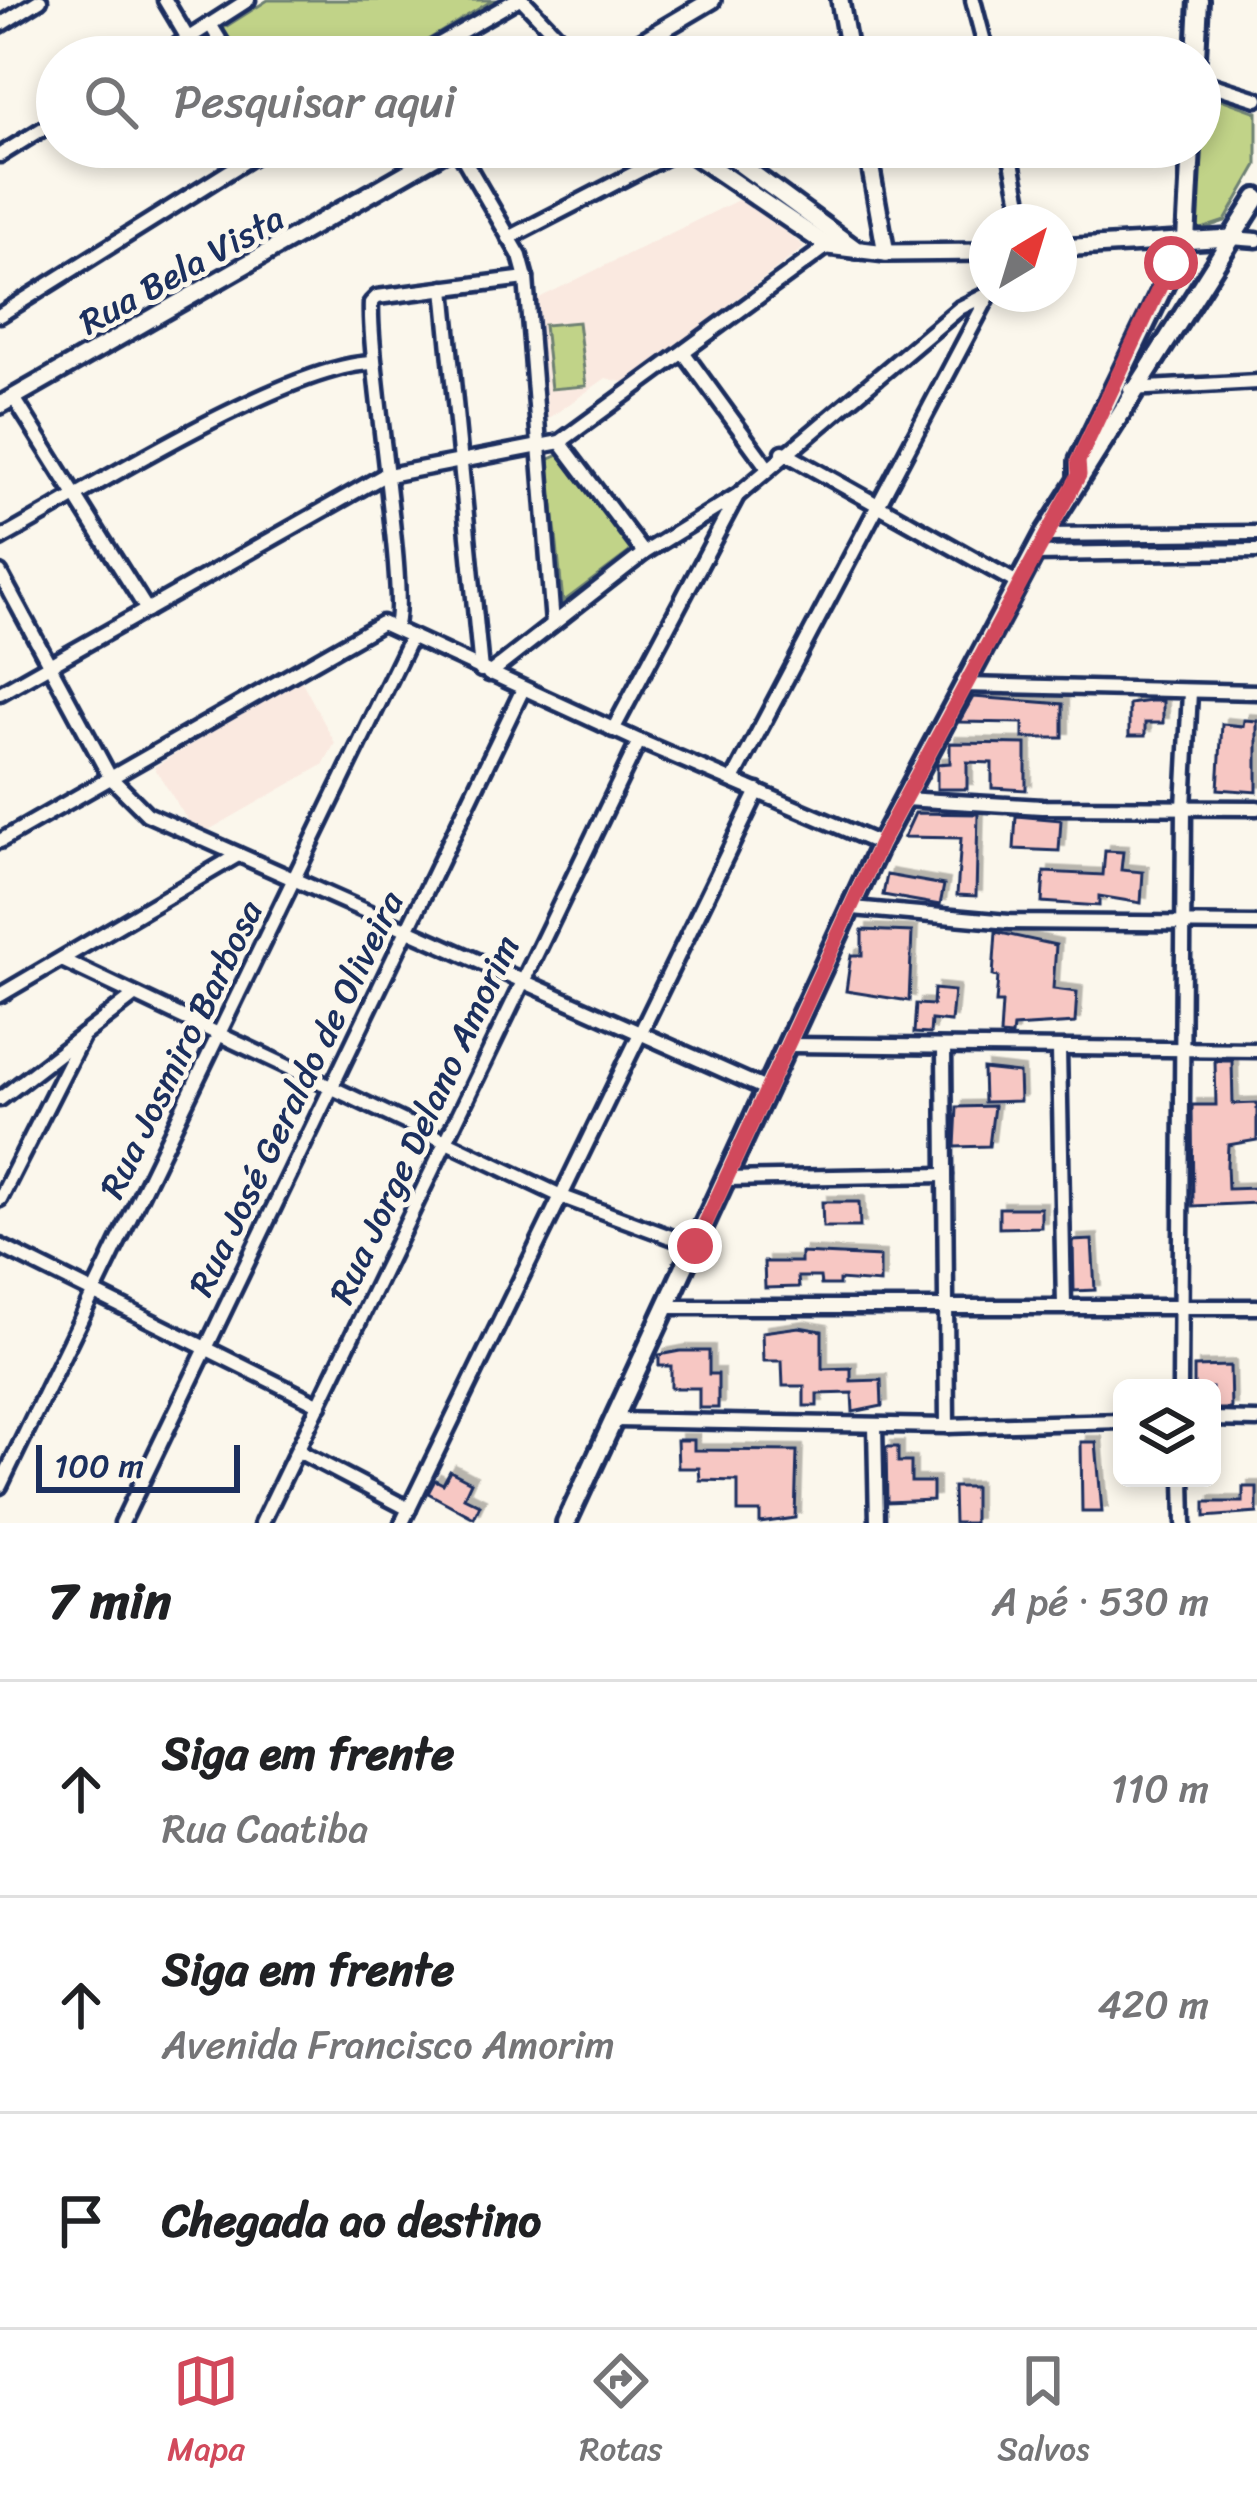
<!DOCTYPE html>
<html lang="pt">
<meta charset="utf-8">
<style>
:root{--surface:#fff;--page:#f6f6f6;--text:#202124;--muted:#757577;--line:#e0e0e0;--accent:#d1495b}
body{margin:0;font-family:Sriracha,sans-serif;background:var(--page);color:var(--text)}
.controls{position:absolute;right:36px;bottom:36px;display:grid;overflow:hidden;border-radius:18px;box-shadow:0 6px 18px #0003}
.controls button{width:108px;height:108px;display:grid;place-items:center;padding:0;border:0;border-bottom:3px solid var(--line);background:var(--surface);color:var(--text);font:60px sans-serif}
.compass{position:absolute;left:969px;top:204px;width:108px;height:108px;border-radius:50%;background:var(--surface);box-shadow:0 6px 18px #0003;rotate:38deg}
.scale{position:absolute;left:36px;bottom:30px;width:204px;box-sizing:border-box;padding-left:12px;border:6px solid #1b2f5e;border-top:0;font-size:33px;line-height:42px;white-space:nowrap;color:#1b2f5e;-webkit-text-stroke:9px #fbf7ec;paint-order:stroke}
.stop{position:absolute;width:36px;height:36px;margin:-27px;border:9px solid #d1495b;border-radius:50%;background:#fff}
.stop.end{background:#d1495b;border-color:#fff;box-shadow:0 3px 12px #0008}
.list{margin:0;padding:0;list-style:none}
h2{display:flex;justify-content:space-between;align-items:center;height:156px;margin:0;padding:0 48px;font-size:51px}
h2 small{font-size:39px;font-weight:400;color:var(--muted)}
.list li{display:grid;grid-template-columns:78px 1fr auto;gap:36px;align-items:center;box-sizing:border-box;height:216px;padding:0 48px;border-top:3px solid var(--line)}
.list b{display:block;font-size:45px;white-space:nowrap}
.list p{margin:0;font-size:39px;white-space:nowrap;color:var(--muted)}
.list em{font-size:39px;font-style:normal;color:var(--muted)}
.icon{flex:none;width:66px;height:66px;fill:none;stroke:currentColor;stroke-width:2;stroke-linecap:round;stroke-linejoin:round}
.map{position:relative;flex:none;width:1257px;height:1523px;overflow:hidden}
.search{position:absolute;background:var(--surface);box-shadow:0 6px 18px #0003;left:36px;right:36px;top:36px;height:132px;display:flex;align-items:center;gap:30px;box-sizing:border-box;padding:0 42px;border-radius:66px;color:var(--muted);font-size:45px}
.sheet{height:804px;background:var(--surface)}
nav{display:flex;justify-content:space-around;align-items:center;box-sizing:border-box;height:168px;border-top:3px solid var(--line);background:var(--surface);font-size:33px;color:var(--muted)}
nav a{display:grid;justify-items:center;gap:6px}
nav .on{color:var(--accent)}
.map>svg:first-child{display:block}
.built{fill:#fae9e0}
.park{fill:#c1d388;stroke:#6e8173;stroke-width:3}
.building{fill:#f7c7c3;stroke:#1b2f5e;stroke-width:3;filter:url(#shadow)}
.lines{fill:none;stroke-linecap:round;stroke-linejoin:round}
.minor-casing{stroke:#1b2f5e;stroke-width:21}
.tertiary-casing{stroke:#1b2f5e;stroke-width:24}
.secondary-casing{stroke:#1b2f5e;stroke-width:26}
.minor{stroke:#fbf7ec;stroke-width:12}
.tertiary{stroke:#fbf7ec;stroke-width:15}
.secondary{stroke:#fbf7ec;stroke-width:16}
.route{stroke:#d1495b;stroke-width:15}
.labels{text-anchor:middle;stroke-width:10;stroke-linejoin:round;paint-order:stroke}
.street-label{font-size:36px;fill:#1b2f5e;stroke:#fbf7ec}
</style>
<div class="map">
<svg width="1257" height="1523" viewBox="0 0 1257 1523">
<defs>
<filter id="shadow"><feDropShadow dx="5.5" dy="-5.5" stdDeviation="0" flood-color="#0004"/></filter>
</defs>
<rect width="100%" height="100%" fill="#fbf7ec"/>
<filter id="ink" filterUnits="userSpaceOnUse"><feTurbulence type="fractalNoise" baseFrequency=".00833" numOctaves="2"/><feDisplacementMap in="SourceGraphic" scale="24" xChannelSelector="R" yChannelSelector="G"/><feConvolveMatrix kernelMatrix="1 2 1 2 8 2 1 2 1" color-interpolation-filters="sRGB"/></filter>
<g filter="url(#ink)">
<!-- built -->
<g class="built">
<polygon points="742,198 805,247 626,383 606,378 548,419 537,299"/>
<polygon points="300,678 335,743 323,765 207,831 188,821 154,767"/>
</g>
<!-- park -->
<g class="park">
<polygon points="268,0 493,0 400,57 239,57 222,29"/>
<polygon points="1207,94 1257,112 1257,165 1225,221 1201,229 1194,225 1200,101"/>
<polygon points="578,322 586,386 551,389 544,325"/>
<polygon points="559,455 631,551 563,602 548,460"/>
</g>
<!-- building -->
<g class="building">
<polygon points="973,697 1063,704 1063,738 1023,738 1023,723 959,722"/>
<polygon points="1150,701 1163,701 1163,723 1145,723 1145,736 1129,736 1129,704"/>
<polygon points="1244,720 1257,721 1257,792 1218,789 1222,724 1243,726"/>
<polygon points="950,743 1026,744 1026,790 992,788 992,763 967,762 967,789 937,789 937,764 950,763"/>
<polygon points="915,813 978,814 976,896 957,895 961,838 904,837"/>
<polygon points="1016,816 1061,820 1059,851 1014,849"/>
<polygon points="1105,851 1123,852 1121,870 1143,872 1141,903 1099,896 1099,906 1042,902 1044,872 1103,875"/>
<polygon points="887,875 944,885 940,905 883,895"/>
<polygon points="862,930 912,932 909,1001 846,991 851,955 862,955"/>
<polygon points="996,932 1056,945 1053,989 1077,992 1075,1023 1013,1027 1012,1036 1000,1035 1002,1003 996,1003 998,977 993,976"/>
<polygon points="934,989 954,991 951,1022 931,1020 930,1034 914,1033 916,1004 933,1005"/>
<polygon points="1215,1061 1232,1061 1233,1104 1257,1103 1257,1140 1228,1145 1227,1165 1228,1189 1257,1188 1257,1203 1193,1206 1192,1105 1216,1105"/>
<polygon points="983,1069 1019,1073 1020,1101 984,1102"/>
<polygon points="994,1106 989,1146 955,1147 957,1107"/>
<polygon points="822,1202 859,1202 860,1227 823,1227"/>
<polygon points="999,1208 1041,1208 1041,1227 999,1228"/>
<polygon points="1092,1240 1095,1290 1074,1291 1073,1241"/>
<polygon points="801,1253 880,1257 880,1283 839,1280 839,1285 821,1285 820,1277 798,1277 799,1287 765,1288 764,1262 801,1262"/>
<polygon points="799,1327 822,1331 822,1369 851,1368 851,1381 881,1380 882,1406 853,1412 852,1393 817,1394 817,1406 804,1406 804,1386 783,1386 782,1361 763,1361 762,1332"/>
<polygon points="680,1351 709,1351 709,1374 718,1374 718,1408 699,1408 699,1388 671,1388 671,1366 659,1366 659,1355"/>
<polygon points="1230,1366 1231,1409 1212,1409 1212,1388 1194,1388 1194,1367"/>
<polygon points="677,1440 694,1440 694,1450 797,1451 795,1518 760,1523 760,1512 738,1512 738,1481 700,1480 699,1468 678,1468"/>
<polygon points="1081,1442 1096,1442 1102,1512 1082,1512"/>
<polygon points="886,1447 898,1447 898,1462 911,1462 911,1482 933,1482 933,1500 887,1502"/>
<polygon points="450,1471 471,1482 464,1497 480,1505 474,1518 428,1493 435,1480 443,1484"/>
<polygon points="953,1487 974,1487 974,1523 954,1523"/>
<polygon points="1243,1487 1257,1487 1257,1513 1205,1517 1205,1502 1243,1502"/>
</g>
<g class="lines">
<!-- minor casing -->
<g class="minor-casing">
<g id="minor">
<polyline points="165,0 199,57"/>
<polyline points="523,0 577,57"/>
<polyline points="973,0 988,57"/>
<polyline points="210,24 230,57"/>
<polyline points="0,25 40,0"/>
<polyline points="159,57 248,0"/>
<polyline points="417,57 516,0"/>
<polyline points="1200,81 1257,99"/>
<polyline points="457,147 520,256 526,278 553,624"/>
<polyline points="1009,147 1024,222"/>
<polyline points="0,155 57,120"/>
<polyline points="509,238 685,147"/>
<polyline points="1231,238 1257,240"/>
<polyline points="444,288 481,670"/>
<polyline points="0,315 268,147"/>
<polyline points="684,353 767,467"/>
<polyline points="1130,389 1257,382"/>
<polyline points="14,398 147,610"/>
<polyline points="560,442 644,553"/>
<polyline points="783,452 1017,583"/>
<polyline points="1044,535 1257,533"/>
<path d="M0,539c82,-45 290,-176 374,-176"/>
<polyline points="1033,554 1257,551"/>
<polyline points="0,573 110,777 147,814 768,1090"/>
<path d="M395,627c14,-24 -27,-268 -24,-324l6,-6 149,-19"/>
<polyline points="489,674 644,553 738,495 960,308 988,294"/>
<polyline points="964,685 1257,692"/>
<polyline points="0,693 383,476 560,442 833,242"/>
<polyline points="613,730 737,496"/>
<polyline points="733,780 989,295"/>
<polyline points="904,799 1042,807 1257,808"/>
<polyline points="0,841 382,623 639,741 880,844"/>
<polyline points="853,908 1009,922 1257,924"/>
<polyline points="62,960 563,1197 695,1246"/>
<polyline points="0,995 238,855"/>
<polyline points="790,1045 1257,1050"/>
<polyline points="944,1048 947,1426"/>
<polyline points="1059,1049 1064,1306"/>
<polyline points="0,1099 134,996"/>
<polyline points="726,1179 945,1175"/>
<polyline points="0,1199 83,1035"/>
<polyline points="0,1246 320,1405"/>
<polyline points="667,1307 1257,1307"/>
<polyline points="1180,1388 1184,807 1190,692"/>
<polyline points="1212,1419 1257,1420"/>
<polyline points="616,1420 947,1426 1122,1421"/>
<polyline points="875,1426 877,1523"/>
<polyline points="298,1451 409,1509"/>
<polyline points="1183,1478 1184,1523"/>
<polyline points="0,1486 411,637"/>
<polyline points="122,1523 523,689"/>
<polyline points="262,1523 639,741"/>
<polyline points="402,1523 758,791"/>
</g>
</g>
<!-- tertiary casing -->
<g class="tertiary-casing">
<g id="tertiary">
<polyline points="840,0 850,57"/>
<polyline points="616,57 712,0"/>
<polyline points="682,147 828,246 886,253 987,252"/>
<polyline points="717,147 857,250"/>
<polyline points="867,147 886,253"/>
<polyline points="1059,248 1231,238"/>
<polyline points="0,405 452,147"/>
</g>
</g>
<!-- secondary casing -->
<g class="secondary-casing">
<g id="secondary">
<polyline points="1196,57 1199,0"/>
<polyline points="1079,474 1079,461 1186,240 1191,147"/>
<polyline points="566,1523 880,844 1044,535 1257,198"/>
</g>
</g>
<!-- minor -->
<use href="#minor" class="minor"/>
<!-- tertiary -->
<use href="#tertiary" class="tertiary"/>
<!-- secondary -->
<use href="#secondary" class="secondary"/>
</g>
</g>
<g class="lines" filter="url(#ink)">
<!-- route -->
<polyline class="route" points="695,1246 880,844 1079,475 1078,461 1171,263"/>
</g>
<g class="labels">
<!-- street labels -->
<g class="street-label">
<text transform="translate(181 269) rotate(-29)" y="13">Rua Bela Vista</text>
<text transform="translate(180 1049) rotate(-64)" y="13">Rua Josmiro Barbosa</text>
<text transform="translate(295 1093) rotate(-64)" y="13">Rua José Geraldo de Oliveira</text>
<text transform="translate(423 1119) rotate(-65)" y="13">Rua Jorge Delano Amorim</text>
</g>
</g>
</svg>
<div class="controls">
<button><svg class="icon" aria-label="layers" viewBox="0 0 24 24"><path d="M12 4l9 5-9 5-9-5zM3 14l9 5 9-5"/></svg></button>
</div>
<svg class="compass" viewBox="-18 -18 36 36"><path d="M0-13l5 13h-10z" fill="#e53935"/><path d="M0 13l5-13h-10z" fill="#757577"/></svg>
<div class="scale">100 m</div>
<div class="stop" style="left:1171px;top:263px"></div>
<div class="stop end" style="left:695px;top:1246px"></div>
<div class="search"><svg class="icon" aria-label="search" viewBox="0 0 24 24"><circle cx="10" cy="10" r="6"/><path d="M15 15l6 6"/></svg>Pesquisar aqui</div>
</div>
<section class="sheet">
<h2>7 min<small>A pé · 530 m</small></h2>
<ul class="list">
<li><svg class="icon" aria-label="ahead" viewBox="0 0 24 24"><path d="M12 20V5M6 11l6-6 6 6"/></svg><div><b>Siga em frente</b><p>Rua Caatiba</p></div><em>110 m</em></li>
<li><svg class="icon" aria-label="ahead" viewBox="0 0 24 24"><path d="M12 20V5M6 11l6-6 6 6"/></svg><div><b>Siga em frente</b><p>Avenida Francisco Amorim</p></div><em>420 m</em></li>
<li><svg class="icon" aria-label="arrive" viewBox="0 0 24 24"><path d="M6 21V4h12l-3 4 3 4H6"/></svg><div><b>Chegada ao destino</b></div></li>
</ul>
</section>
<nav>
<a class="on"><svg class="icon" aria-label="map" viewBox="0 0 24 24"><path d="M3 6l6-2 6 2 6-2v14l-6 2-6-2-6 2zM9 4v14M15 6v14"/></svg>Mapa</a>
<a><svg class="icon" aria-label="directions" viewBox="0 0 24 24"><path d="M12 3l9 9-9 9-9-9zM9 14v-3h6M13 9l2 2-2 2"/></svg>Rotas</a>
<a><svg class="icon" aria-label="saved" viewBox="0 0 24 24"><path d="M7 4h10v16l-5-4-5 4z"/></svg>Salvos</a>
</nav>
